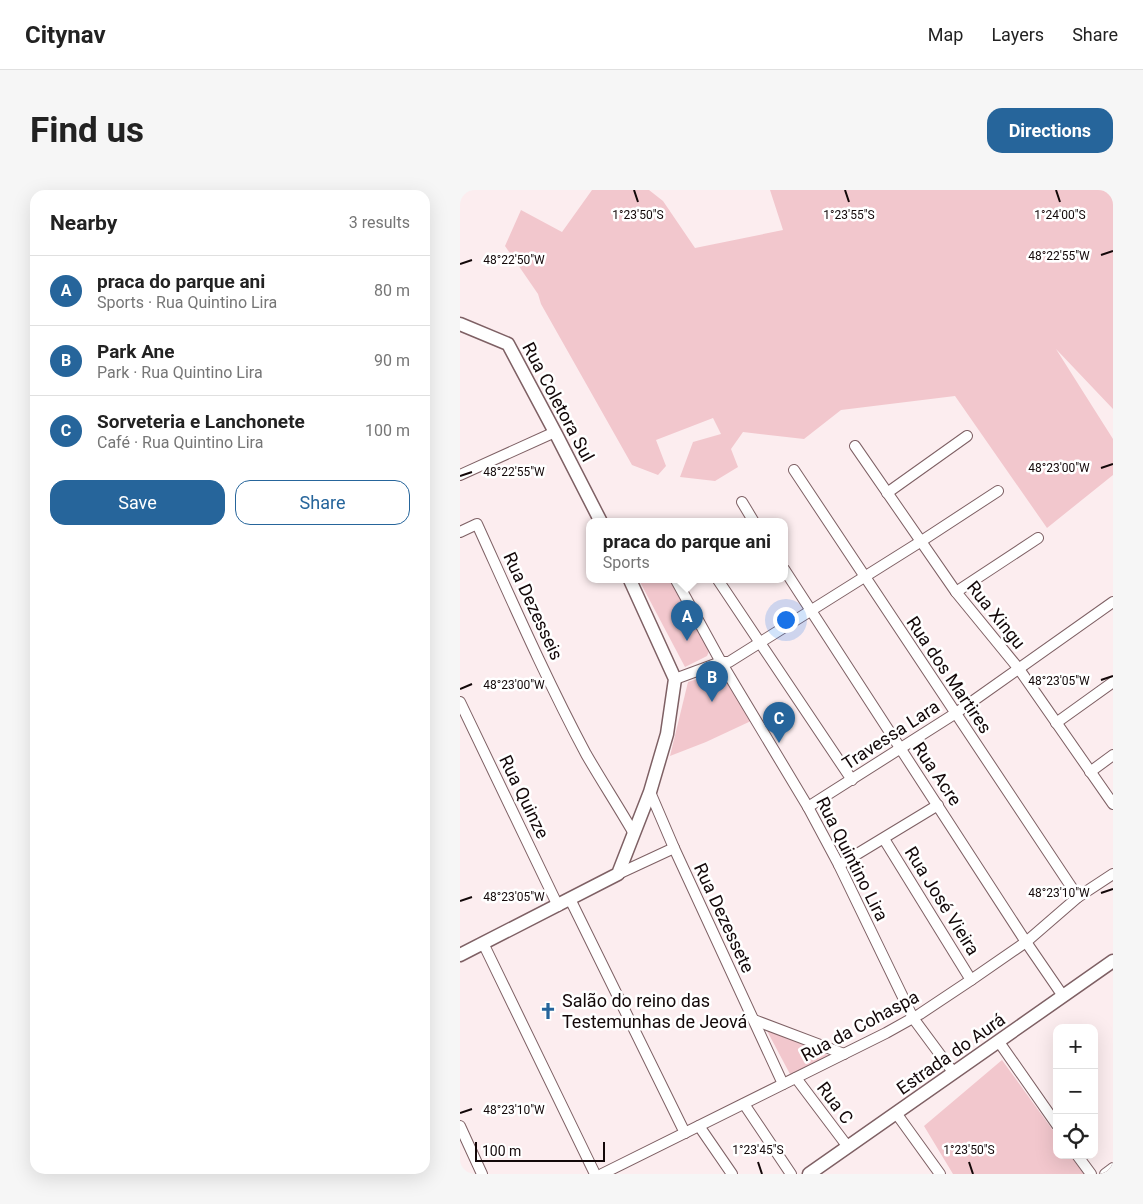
<!DOCTYPE html>
<meta charset="utf-8">
<style>
:root{--surface:#fff;--page:#f6f6f6;--text:#222;--muted:#767676;--line:#e0e0e0;--accent:#26659b}
body{margin:0;font-family:Roboto,sans-serif;background:var(--page);color:var(--text)}
.controls{position:absolute;right:15px;bottom:15px;display:grid;overflow:hidden;border-radius:10px;box-shadow:0 5px 20px #0002}
.controls button{width:45px;height:45px;display:grid;place-items:center;padding:0;border:0;border-bottom:1px solid var(--line);background:var(--surface);color:var(--text);font:25px sans-serif}
.scale{position:absolute;left:15px;bottom:12px;width:130px;box-sizing:border-box;padding-left:5px;border:2px solid #130809;border-top:0;font-size:14px;line-height:18px;white-space:nowrap;color:#130809;-webkit-text-stroke:4px #fff;paint-order:stroke}
.you{position:absolute;left:325px;top:429px;width:18px;height:18px;margin:-12px;border:4px solid #fff;border-radius:50%;background:#1a73e8;box-shadow:0 0 0 8px #1a73e833}
.badge{display:grid;place-items:center;width:32px;height:32px;border-radius:50%;background:var(--accent);color:#fff;font-size:16px;font-weight:700}
.pin{position:absolute;translate:-50% -41px;filter:drop-shadow(0 1px 2px #0008)}
.pin::after{content:'';position:absolute;top:26px;width:18px;height:15px;background:inherit;clip-path:polygon(0 0,100% 0,50% 100%)}
.popup{position:absolute;left:126px;top:328px;width:202px;height:65px;box-sizing:border-box;display:grid;place-content:center;border-radius:10px;background:var(--surface);filter:drop-shadow(0 1px 4px #0005);font-size:16px;white-space:nowrap;color:var(--muted)}
.popup b{font-size:19px;color:var(--text)}
.popup::after{content:'';position:absolute;left:50%;top:100%;margin-left:-10px;border:10px solid transparent;border-top-color:var(--surface)}
.list{margin:0;padding:0;list-style:none}
h2{display:flex;justify-content:space-between;align-items:center;height:65px;margin:0;padding:0 20px;font-size:21px}
h2 small{font-size:16px;font-weight:400;color:var(--muted)}
.list li{display:grid;grid-template-columns:32px 1fr auto;gap:15px;align-items:center;box-sizing:border-box;height:70px;padding:0 20px;border-top:1px solid var(--line)}
.list b{display:block;font-size:19px;white-space:nowrap}
.list p{margin:0;font-size:16px;white-space:nowrap;color:var(--muted)}
.list em{font-size:16px;font-style:normal;color:var(--muted)}
.actions{display:flex;gap:10px;padding:15px 20px}
.actions a{flex:1;padding:11px 0;border:1px solid var(--accent);border-radius:15px;text-align:center;font-size:18px;color:var(--accent)}
.actions .main{background:var(--accent);color:#fff}
.icon{flex:none;width:28px;height:28px;fill:none;stroke:currentColor;stroke-width:2;stroke-linecap:round;stroke-linejoin:round}
.map{position:relative;flex:none;width:653px;height:984px;overflow:hidden;border-radius:15px}
header{display:flex;align-items:center;gap:30px;box-sizing:border-box;height:70px;padding:0 25px;background:var(--surface);border-bottom:1px solid var(--line)}
header strong{font-size:24px}
nav{display:flex;gap:28px;margin-inline-start:auto;font-size:18px}
.intro{display:flex;align-items:center;justify-content:space-between;box-sizing:border-box;height:120px;padding:0 30px}
h1{margin:0;font-size:35px}
.button{padding:12px 22px;border-radius:15px;background:var(--accent);color:#fff;font-size:18px;font-weight:700}
main{display:flex;gap:30px;padding:0 30px}
aside{flex:1;background:var(--surface);border-radius:15px;box-shadow:0 5px 20px #0002}
.map>svg:first-child{display:block}
.green{fill:#f2c7cd}
.lines{fill:none;stroke-linecap:round;stroke-linejoin:round}
.minor-casing{stroke:#7e6064;stroke-width:12}
.tertiary-casing{stroke:#7e6064;stroke-width:15}
.minor{stroke:#fff;stroke-width:10}
.tertiary{stroke:#fff;stroke-width:12}
.ticks{fill:none;stroke:#130809;stroke-width:2}
.labels{text-anchor:middle;stroke-width:5;stroke-linejoin:round;paint-order:stroke}
.street-label{font-size:18px;fill:#130809;stroke:#fff}
.poi-label{font-size:18px;fill:#130809;stroke:#fff;text-anchor:start}
.ticks-label{font-size:12px;text-anchor:middle;fill:#130809;stroke:#fff;stroke-width:5;stroke-linejoin:round;paint-order:stroke}
</style>
<header>
<strong>Citynav</strong>
<nav><a>Map</a><a>Layers</a><a>Share</a></nav>
</header>
<div class="intro"><h1>Find us</h1><a class="button">Directions</a></div>
<main>
<aside>
<h2>Nearby<small>3 results</small></h2>
<ul class="list">
<li><span class="badge">A</span><div><b>praca do parque ani</b><p>Sports · Rua Quintino Lira</p></div><em>80 m</em></li>
<li><span class="badge">B</span><div><b>Park Ane</b><p>Park · Rua Quintino Lira</p></div><em>90 m</em></li>
<li><span class="badge">C</span><div><b>Sorveteria e Lanchonete</b><p>Café · Rua Quintino Lira</p></div><em>100 m</em></li>
</ul>
<div class="actions"><a class="main">Save</a><a>Share</a></div>
</aside>
<div class="map">
<svg width="653" height="984" viewBox="0 0 653 984">
<rect width="100%" height="100%" fill="#fcedef"/>
<!-- green -->
<g class="green">
<polygon points="132,0 189,0 203,11 235,58 323,40 310,0 653,0 653,219 596,159 653,249 653,285 587,338 495,206 381,220 344,249 283,242 271,259 278,277 255,291 220,287 233,252 261,244 253,228 196,250 206,276 198,285 172,275 81,114 78,104 45,56 61,20 102,42"/>
<polygon points="179,390 211,390 250,459 247,466 225,477"/>
<polygon points="264,480 291,531 246,552 210,566 228,492"/>
<polygon points="305,837 370,866 331,886"/>
<polygon points="542,870 597,946 597,965 610,965 624,984 493,984 464,936"/>
</g>
<g class="lines">
<!-- minor casing -->
<g class="minor-casing">
<g id="minor">
<polyline points="395,256 496,402 559,479 653,614"/>
<polyline points="334,280 618,707"/>
<polyline points="0,285 95,242"/>
<polyline points="427,303 507,246"/>
<polyline points="282,312 294,332"/>
<path d="M0,342l17,-8c35,77 69,155 109,230 15,26 32,52 47,78"/>
<polyline points="324,379 566,752 603,806"/>
<polyline points="216,390 261,472 348,617 379,675 453,828 493,882"/>
<polyline points="258,390 392,590"/>
<polyline points="496,402 578,348"/>
<polyline points="215,489 261,472 269,472 460,352 538,301"/>
<polyline points="0,512 98,716"/>
<polyline points="596,533 653,492"/>
<polyline points="630,582 653,565"/>
<polyline points="190,602 214,658 323,894"/>
<polyline points="348,617 496,523 653,412"/>
<polyline points="424,649 511,790"/>
<polyline points="379,675 478,615"/>
<polyline points="158,684 214,658"/>
<polyline points="110,709 225,943"/>
<polyline points="23,753 135,984"/>
<polyline points="294,830 384,864"/>
<polyline points="539,852 597,935"/>
<polyline points="336,888 388,957"/>
<polyline points="284,914 331,984"/>
<polyline points="436,923 480,984"/>
<polyline points="0,936 22,984"/>
<polyline points="239,936 272,984"/>
<polyline points="617,965 631,984"/>
<polyline points="142,984 426,843 460,824 511,790 566,752 618,707 653,684"/>
<polyline points="645,984 653,978"/>
</g>
</g>
<!-- tertiary casing -->
<g class="tertiary-casing">
<g id="tertiary">
<polyline points="0,134 48,154 97,246 141,332"/>
<polyline points="0,765 158,684 190,602 207,544 215,489 170,390"/>
<polyline points="349,984 653,771"/>
</g>
</g>
<!-- minor -->
<use href="#minor" class="minor"/>
<!-- tertiary -->
<use href="#tertiary" class="tertiary"/>
</g>
<!-- ticks -->
<path class="ticks" d="M174,0l4,12M385,0l4,12M596,0l4,12M641,65l12,-4M0,74l12,-4M641,278l12,-4M0,286l12,-4M641,490l12,-4M0,499l12,-5M641,703l12,-4M0,711l12,-4M0,923l12,-4M298,972l4,12M509,972l4,12"/>
<!-- icons -->
<defs>
<g id="church-bare" transform="scale(1.35)"><path d="M-1.2-6h2.4v3.5h3.3v2.4h-3.3V6h-2.4V-.1h-3.3v-2.4h3.3Z" fill="#26659b" stroke="#fff" stroke-width="2.5" paint-order="stroke"/></g>
</defs>
<g fill-rule="evenodd">
<use href="#church-bare" x="88" y="821"/>
</g>
<g class="labels">
<!-- street labels -->
<g class="street-label">
<text transform="translate(98 212) rotate(62)" y="6">Rua Coletora Sul</text>
<text transform="translate(73 416) rotate(65)" y="6">Rua Dezesseis</text>
<text transform="translate(536 425) rotate(51)" y="6">Rua Xingu</text>
<text transform="translate(489 485) rotate(56)" y="6">Rua dos Martires</text>
<text transform="translate(431 545) rotate(-33)" y="6">Travessa Lara</text>
<text transform="translate(477 584) rotate(56)" y="6">Rua Acre</text>
<text transform="translate(64 607) rotate(64)" y="6">Rua Quinze</text>
<text transform="translate(392 669) rotate(63)" y="6">Rua Quintino Lira</text>
<text transform="translate(482 711) rotate(58)" y="6">Rua José Vieira</text>
<text transform="translate(264 728) rotate(65)" y="6">Rua Dezessete</text>
<text transform="translate(400 836) rotate(-28)" y="6">Rua da Cohaspa</text>
<text transform="translate(491 864) rotate(-35)" y="6">Estrada do Aurá</text>
<text transform="translate(375 913) rotate(53)" y="6">Rua C</text>
</g>
<!-- poi labels -->
<g class="poi-label">
<text x="102" y="817">Salão do reino das<tspan x="102" dy="21">Testemunhas de Jeová</tspan></text>
</g>
</g>
<g class="ticks-label">
<text x="178" y="29">1°23'50"S</text>
<text x="389" y="29">1°23'55"S</text>
<text x="600" y="29">1°24'00"S</text>
<text x="599" y="70">48°22'55"W</text>
<text x="54" y="74">48°22'50"W</text>
<text x="599" y="282">48°23'00"W</text>
<text x="54" y="286">48°22'55"W</text>
<text x="599" y="495">48°23'05"W</text>
<text x="54" y="499">48°23'00"W</text>
<text x="599" y="707">48°23'10"W</text>
<text x="54" y="711">48°23'05"W</text>
<text x="54" y="924">48°23'10"W</text>
<text x="298" y="964">1°23'45"S</text>
<text x="509" y="964">1°23'50"S</text>
</g>
</svg>
<div class="controls">
<button>+</button>
<button>−</button>
<button><svg class="icon" aria-label="locate" viewBox="0 0 24 24"><circle cx="12" cy="12" r="6"/><path d="M12 2v4M12 18v4M2 12h4M18 12h4"/></svg></button>
</div>
<div class="scale">100 m</div>
<div class="you"></div>
<div class="pin badge" style="left:227px;top:451px">A</div>
<div class="popup"><b>praca do parque ani</b>Sports</div>
<div class="pin badge" style="left:252px;top:512px">B</div>
<div class="pin badge" style="left:319px;top:553px">C</div>
</div>
</main>
